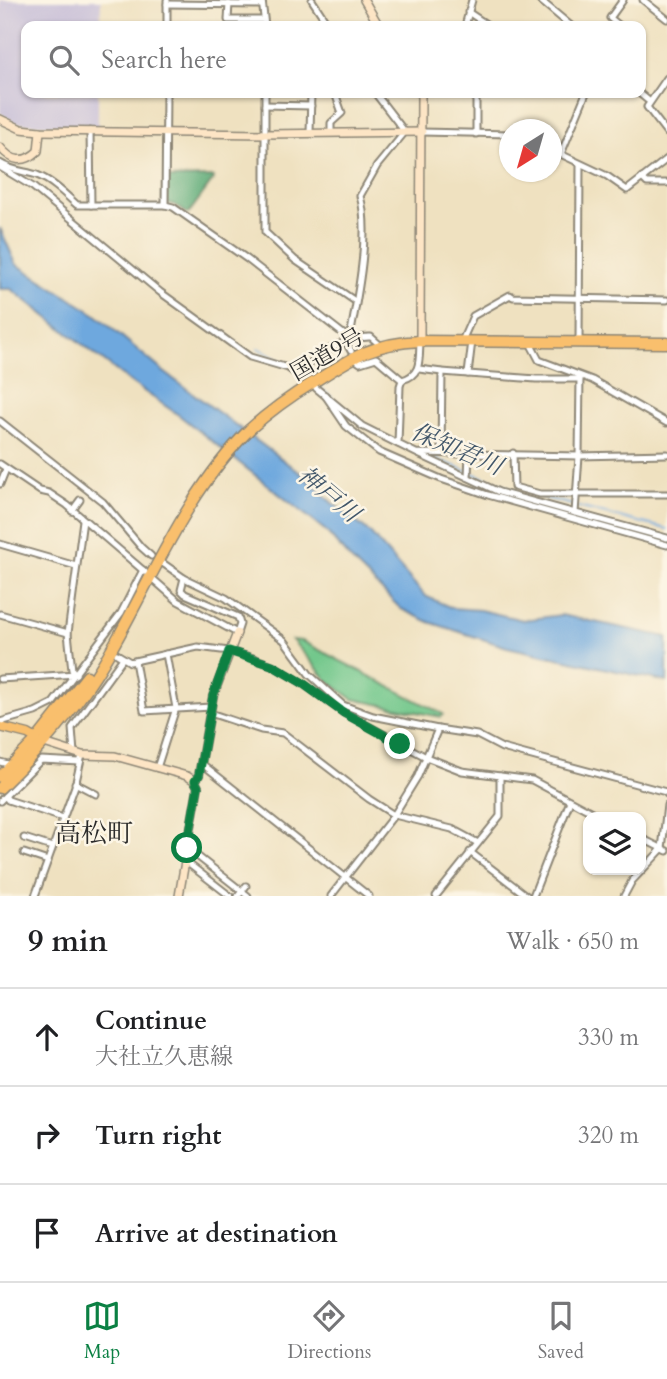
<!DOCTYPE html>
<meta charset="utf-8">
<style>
:root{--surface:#fff;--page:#f2f2f2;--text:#202124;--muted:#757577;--line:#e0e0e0;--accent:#0b8043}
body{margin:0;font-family:Cardo,"Noto Serif JP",serif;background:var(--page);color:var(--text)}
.controls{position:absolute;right:21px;bottom:21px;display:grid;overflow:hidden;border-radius:14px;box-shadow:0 2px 5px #0004}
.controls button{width:63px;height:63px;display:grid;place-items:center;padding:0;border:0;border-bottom:2px solid var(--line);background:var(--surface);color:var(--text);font:35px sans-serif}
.compass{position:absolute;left:499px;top:119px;width:63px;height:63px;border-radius:50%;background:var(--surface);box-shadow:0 2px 5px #0004;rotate:217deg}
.stop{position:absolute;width:21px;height:21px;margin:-16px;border:5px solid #0b8043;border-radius:50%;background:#fff}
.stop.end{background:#0b8043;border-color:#fff;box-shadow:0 2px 7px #0008}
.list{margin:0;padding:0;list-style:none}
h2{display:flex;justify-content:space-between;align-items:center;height:91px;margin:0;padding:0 28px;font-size:30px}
h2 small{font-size:23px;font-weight:400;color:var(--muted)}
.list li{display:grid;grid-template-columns:46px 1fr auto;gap:21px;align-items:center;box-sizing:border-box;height:98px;padding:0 28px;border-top:2px solid var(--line)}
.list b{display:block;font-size:26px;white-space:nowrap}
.list p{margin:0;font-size:23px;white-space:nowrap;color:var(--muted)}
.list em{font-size:23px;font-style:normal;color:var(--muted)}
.icon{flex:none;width:38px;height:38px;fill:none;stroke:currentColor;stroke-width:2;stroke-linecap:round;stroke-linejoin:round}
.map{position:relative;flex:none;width:667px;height:896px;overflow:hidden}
.search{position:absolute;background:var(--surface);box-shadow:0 2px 5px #0004;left:21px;right:21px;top:21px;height:77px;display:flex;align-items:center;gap:18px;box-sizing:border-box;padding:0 24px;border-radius:14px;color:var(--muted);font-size:26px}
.sheet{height:385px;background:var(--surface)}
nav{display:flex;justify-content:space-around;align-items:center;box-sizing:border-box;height:98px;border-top:2px solid var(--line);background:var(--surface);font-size:19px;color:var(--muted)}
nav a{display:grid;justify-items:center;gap:4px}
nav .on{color:var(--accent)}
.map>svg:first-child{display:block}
.industrial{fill:#c8bfd8}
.green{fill:#73c88c;stroke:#4f7a5c;stroke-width:2}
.forest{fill:#5eac78;stroke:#446c52;stroke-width:2}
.water{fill:#6ea8de;stroke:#4c6a84;stroke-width:2}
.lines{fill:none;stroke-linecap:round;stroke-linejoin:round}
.stream{stroke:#6ea8de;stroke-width:2}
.street-casing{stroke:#8d8676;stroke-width:9}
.secondary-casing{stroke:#8d8676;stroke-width:10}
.primary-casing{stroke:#8d8676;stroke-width:11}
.highway-casing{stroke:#8d8676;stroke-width:13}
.street{stroke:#fff;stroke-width:5}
.secondary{stroke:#fde5c5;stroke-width:7}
.primary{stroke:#f9bf6d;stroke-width:8}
.highway{stroke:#f9bf6d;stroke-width:10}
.route{stroke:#0b8043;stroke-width:9}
.labels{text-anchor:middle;stroke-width:5;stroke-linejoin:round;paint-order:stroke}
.street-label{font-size:23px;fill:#2b2b2b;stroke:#fcf5e5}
.water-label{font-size:24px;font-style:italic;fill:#42576a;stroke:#fcf5e5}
.quarter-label{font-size:26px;fill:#2b2b2b;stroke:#fcf5e5}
</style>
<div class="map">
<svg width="667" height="896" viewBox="0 0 667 896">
<rect width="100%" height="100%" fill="#fcf5e5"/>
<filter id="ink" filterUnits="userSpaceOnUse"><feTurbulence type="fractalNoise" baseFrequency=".0143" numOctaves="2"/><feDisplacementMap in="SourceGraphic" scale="14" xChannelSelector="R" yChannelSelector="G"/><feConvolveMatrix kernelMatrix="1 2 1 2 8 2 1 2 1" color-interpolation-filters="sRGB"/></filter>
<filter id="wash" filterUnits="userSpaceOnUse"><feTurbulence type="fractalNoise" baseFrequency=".00686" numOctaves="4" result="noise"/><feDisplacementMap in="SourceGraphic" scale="28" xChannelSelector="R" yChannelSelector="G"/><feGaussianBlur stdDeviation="1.57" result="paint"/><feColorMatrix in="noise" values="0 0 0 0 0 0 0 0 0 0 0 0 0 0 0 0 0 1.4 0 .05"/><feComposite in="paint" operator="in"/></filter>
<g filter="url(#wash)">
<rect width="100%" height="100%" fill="#efe1c0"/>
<!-- industrial -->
<polygon class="industrial" points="0,0 101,0 100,26 26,26 26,93 98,93 98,128 15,123 0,113"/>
<!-- green -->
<polygon class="green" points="292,640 302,641 443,714 441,717 353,699 329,682"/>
<!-- forest -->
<polygon class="forest" points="213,177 213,180 188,214 175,205 167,203 166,178"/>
<!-- water -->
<polygon class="water" points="0,228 16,264 95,314 164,372 303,475 331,502 370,533 425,596 452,608 480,610 523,620 561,615 667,637 667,682 507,647 429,622 401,609 350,559 326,531 180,416 132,383 11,289 0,289"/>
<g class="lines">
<!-- stream -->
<g class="stream">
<polyline points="258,348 287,365"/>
<polyline points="301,374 311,381"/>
<polyline points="318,386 332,398"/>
<polyline points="429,456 512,489"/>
<polyline points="541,497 573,505"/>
<polyline points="578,507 667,529"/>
</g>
</g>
</g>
<g filter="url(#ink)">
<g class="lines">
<!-- street casing -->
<g class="street-casing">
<g id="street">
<polyline points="262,0 265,26"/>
<polyline points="312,0 329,26"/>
<polyline points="540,0 571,26"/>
<polyline points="643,0 667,19"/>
<polyline points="167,4 261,5"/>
<polyline points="229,4 228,20 263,20"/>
<polyline points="468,12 489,26"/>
<polyline points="167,26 167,0"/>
<polyline points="465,26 472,0"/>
<polyline points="620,26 610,18 623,0"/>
<polyline points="667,78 647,107 667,133"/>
<polyline points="265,93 265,232 295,260 355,301"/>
<polyline points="639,93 650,102"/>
<polyline points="265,105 311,106"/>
<polyline points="90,131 91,205"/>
<polyline points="422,132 510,134"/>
<polyline points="310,133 311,93"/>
<polyline points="331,133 331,123 342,113 335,93"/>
<polyline points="476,134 476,97"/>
<polyline points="552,150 607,176 627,190 667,159"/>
<polyline points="561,154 586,93"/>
<path d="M0,163c12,8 24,8 37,12 15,6 28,19 40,30h88l8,2 74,52 104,81"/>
<polyline points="0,167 33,187 160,292 250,357 288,368 302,378"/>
<polyline points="642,178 647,183 667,183"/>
<polyline points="165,205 166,93"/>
<path d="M350,337c7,-38 21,-104 10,-141l17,-30 28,-34 -30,-39"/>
<polyline points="462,341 473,316 510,295 513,297 667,300"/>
<polyline points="346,342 351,351"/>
<polyline points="579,342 580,164"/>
<polyline points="530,343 539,360 592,380 667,423"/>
<polyline points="356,360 360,363 376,358 402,380"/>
<polyline points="419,369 442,372 441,452"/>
<polyline points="442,372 536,379 580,379"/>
<polyline points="468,374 472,341"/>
<path d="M298,375c17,-19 47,-39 73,-38l9,8"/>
<polyline points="402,380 400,386 398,444 416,453 579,456 667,454"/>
<path d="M402,380c20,-5 17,-21 18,-39"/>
<polyline points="316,388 362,426 398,444"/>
<polyline points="325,395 346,426 379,452 441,479 488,495 667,545"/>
<polyline points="0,421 103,502 141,547 151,556"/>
<polyline points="513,453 514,487 540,494 667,494"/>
<polyline points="418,454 499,492 667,538"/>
<polyline points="0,464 40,491 49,493 67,505 145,572"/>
<polyline points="468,477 469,453"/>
<polyline points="0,484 6,469"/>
<polyline points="72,511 80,500"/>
<polyline points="575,513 579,456 580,377"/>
<polyline points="0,544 76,566"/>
<polyline points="164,564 184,578 226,598 284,640 309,674 343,705 373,716 438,729"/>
<polyline points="154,580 178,601 237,633 240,624 238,617 185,594 181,590 184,578"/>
<polyline points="0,614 68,633"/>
<polyline points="117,654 130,662 198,647 229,651 250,657 272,665 301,682 344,713 426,757 462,771 532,780 601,817"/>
<polyline points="135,661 144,711 211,707"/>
<polyline points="76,674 72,670 68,633 83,520"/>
<polyline points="0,679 76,674"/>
<polyline points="210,713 261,730 283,733 369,799 394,815 452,829 478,843"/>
<polyline points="0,722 35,712 53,703 121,613 143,570"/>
<polyline points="74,753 72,728 123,658"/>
<polyline points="0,762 8,764"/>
<polyline points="201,763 369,896"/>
<polyline points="157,768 176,708 166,654"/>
<polyline points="75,783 96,794"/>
<polyline points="5,796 8,800 63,818"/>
<polyline points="0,801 41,760 80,762"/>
<polyline points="24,838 52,847"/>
<polyline points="641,838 667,851"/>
<polyline points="187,848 248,896"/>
<polyline points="470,852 527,896"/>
<polyline points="24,853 48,861"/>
<polyline points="185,861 230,896"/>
<polyline points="35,896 75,786 82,755"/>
<polyline points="238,896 246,886"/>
<polyline points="331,896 394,815 418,776 438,729 477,735 502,748 666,792 667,794"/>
<polyline points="436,896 500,816 500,776"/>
<polyline points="533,896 570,801"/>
<polyline points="624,896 632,881 662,849 667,805"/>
</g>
</g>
<!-- secondary casing -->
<g class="secondary-casing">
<g id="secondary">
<polyline points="364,0 379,26"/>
<polyline points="0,119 21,129 40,131 265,134 422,132"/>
<path d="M0,147c12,15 24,17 38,4l2,-20"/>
<polyline points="420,341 421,93"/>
<polyline points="44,743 82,755 115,756 187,776 195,781"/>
<polyline points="179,896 198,787 195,781 199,775 213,696 237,633"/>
</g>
</g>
<!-- primary casing -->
<g class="primary-casing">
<polyline id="primary" points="0,727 28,734 40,741"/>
</g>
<!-- highway casing -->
<g class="highway-casing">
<g id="highway">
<polyline points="0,777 37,739 87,676"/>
<path d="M0,788c39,-38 77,-80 104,-126 47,-79 80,-168 146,-233 20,-18 41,-33 64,-47 39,-25 59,-39 106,-41l247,2"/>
</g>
</g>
<!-- street -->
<use href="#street" class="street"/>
<!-- secondary -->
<use href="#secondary" class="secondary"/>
<!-- primary -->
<use href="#primary" class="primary"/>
<!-- highway -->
<use href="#highway" class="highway"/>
</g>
</g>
<g class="lines" filter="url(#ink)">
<!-- route -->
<polyline class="route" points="187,848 198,787 195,781 199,775 213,696 229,651 272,665 301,682 344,713 400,744"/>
</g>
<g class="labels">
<!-- street labels -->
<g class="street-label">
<text transform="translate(327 354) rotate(-30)" y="8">国道9号</text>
</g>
<!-- water labels -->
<g class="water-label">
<text transform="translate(457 449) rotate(23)" y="8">保知君川</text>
<text transform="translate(329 494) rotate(40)" y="8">神戸川</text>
</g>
<!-- quarter labels -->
<g class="quarter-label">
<text x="94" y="842">高松町</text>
</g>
</g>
</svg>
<div class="controls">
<button><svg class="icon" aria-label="layers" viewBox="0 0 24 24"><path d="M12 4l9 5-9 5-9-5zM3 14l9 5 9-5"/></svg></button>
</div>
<svg class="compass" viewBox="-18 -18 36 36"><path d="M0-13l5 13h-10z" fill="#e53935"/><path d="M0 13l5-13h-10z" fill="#757577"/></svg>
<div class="stop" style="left:187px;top:848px"></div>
<div class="stop end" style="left:400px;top:744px"></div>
<div class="search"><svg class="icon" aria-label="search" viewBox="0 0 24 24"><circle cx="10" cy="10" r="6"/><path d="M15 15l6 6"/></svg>Search here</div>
</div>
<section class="sheet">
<h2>9 min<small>Walk · 650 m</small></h2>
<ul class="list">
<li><svg class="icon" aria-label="ahead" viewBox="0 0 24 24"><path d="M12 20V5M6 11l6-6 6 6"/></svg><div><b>Continue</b><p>大社立久恵線</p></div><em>330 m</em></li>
<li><svg class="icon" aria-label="right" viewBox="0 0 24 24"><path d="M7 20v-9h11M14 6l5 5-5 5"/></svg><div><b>Turn right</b></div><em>320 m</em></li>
<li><svg class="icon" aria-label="arrive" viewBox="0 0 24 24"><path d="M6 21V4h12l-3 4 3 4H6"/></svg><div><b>Arrive at destination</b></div></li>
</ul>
</section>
<nav>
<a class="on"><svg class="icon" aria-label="map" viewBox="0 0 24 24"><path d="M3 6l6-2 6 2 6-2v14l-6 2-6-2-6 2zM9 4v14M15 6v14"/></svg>Map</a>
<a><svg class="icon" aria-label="directions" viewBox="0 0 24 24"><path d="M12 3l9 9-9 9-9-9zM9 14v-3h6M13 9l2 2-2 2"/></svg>Directions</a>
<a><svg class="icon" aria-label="saved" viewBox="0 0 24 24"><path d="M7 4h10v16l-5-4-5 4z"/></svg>Saved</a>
</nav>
